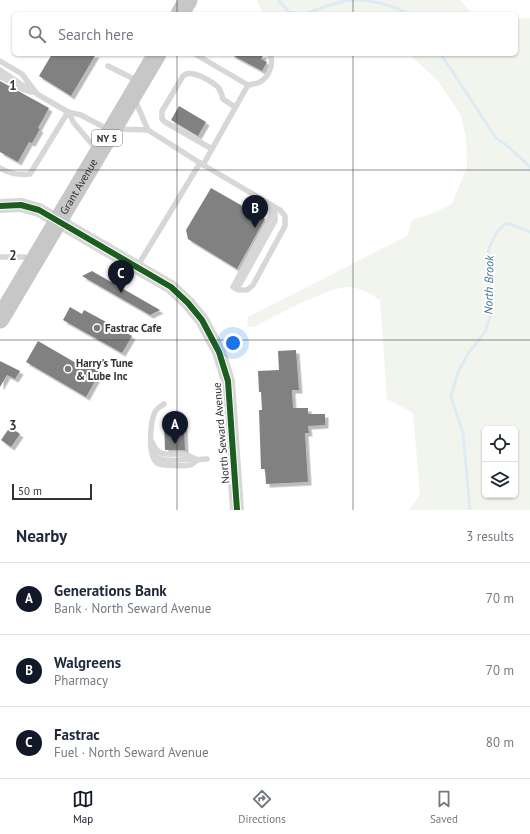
<!DOCTYPE html>
<meta charset="utf-8">
<style>
:root{--surface:#fff;--page:#f2f2f3;--text:#1f2937;--muted:#747a83;--line:#e0e1e3;--accent:#111827}
body{margin:0;font-family:"PT Sans",sans-serif;background:var(--page);color:var(--text)}
.controls{position:absolute;right:12px;bottom:12px;display:grid;overflow:hidden;border-radius:6px;box-shadow:0 1px 3px #0004}
.controls button{width:36px;height:36px;display:grid;place-items:center;padding:0;border:0;border-bottom:1px solid var(--line);background:var(--surface);color:var(--text);font:20px sans-serif}
.scale{position:absolute;left:12px;bottom:10px;width:80px;box-sizing:border-box;padding-left:4px;border:2px solid #333;border-top:0;font-size:11px;line-height:14px;white-space:nowrap;color:#333;-webkit-text-stroke:3px #fff;paint-order:stroke}
.you{position:absolute;left:233px;top:343px;width:14px;height:14px;margin:-10px;border:3px solid #fff;border-radius:50%;background:#1a73e8;box-shadow:0 0 0 6px #1a73e833}
.badge{display:grid;place-items:center;width:26px;height:26px;border-radius:50%;background:var(--accent);color:#fff;font-size:13px;font-weight:700}
.pin{position:absolute;translate:-50% -33px;filter:drop-shadow(0 1px 2px #0008)}
.pin::after{content:'';position:absolute;top:21px;width:14px;height:12px;background:inherit;clip-path:polygon(0 0,100% 0,50% 100%)}
.list{margin:0;padding:0;list-style:none}
h2{display:flex;justify-content:space-between;align-items:center;height:52px;margin:0;padding:0 16px;font-size:17px}
h2 small{font-size:13px;font-weight:400;color:var(--muted)}
.list li{display:grid;grid-template-columns:26px 1fr auto;gap:12px;align-items:center;box-sizing:border-box;height:72px;padding:0 16px;border-top:1px solid var(--line)}
.list b{display:block;font-size:15px;white-space:nowrap}
.list p{margin:0;font-size:13px;white-space:nowrap;color:var(--muted)}
.list em{font-size:13px;font-style:normal;color:var(--muted)}
.icon{flex:none;width:22px;height:22px;fill:none;stroke:currentColor;stroke-width:2;stroke-linecap:round;stroke-linejoin:round}
.map{position:relative;flex:none;width:530px;height:510px;overflow:hidden}
.search{position:absolute;background:var(--surface);box-shadow:0 1px 3px #0004;left:12px;right:12px;top:12px;height:44px;display:flex;align-items:center;gap:10px;box-sizing:border-box;padding:0 14px;border-radius:6px;color:var(--muted);font-size:15px}
.sheet{height:268px;background:var(--surface)}
nav{display:flex;justify-content:space-around;align-items:center;box-sizing:border-box;height:56px;border-top:1px solid var(--line);background:var(--surface);font-size:11px;color:var(--muted)}
nav a{display:grid;justify-items:center;gap:2px}
nav .on{color:var(--accent)}
.map>svg:first-child{display:block}
.green{fill:#f1f5ed;fill-rule:evenodd}
.lines{fill:none;stroke-linecap:round;stroke-linejoin:round}
.stream{stroke:#ddebf3;stroke-width:3}
.building{fill:#818181;filter:url(#shadow)}
.service{stroke:#d7d7d7;stroke-width:5.5}
.tertiary{stroke:#d7d7d7;stroke-width:14}
.trunk{stroke:#c7c7c7;stroke-width:19}
.cycleway-casing{stroke:#fff;stroke-width:8}
.cycleway{stroke:#1b5e20;stroke-width:6}
.grid{fill:none;stroke:#333;stroke-width:1;stroke-opacity:0.55}
.poi-dot{fill:#7a7a7a;stroke:#fff;stroke-width:1.5}
.labels{text-anchor:middle;stroke-width:4;stroke-linejoin:round;paint-order:stroke}
.shield{fill:#fff;stroke:#707070;stroke-width:1}
.shield-label{font-size:10px;font-weight:bold;fill:#333}
.street-label{font-size:11px;fill:#333;stroke:#fff}
.poi-label{font-size:11px;font-weight:bold;fill:#333;stroke:#fff;text-anchor:start}
.water-label{font-size:12px;font-style:italic;fill:#3f7597;stroke:#fff}
.grid-label{font-size:13px;text-anchor:middle;font-weight:bold;fill:#333;stroke:#fff;stroke-width:4;stroke-linejoin:round;paint-order:stroke}
</style>
<div class="map">
<svg width="530" height="510" viewBox="0 0 530 510">
<defs>
<filter id="shadow"><feDropShadow dx="3.5" dy="3.5" stdDeviation="0" flood-color="#0004"/></filter>
</defs>
<rect width="100%" height="100%" fill="#fff"/>
<!-- green -->
<g class="green">
<polygon points="257,0 460,0 473,14 264,14 262,12"/>
<path d="M530,18v492h-121l11,-15 -7,-82 -26,-14 -7,-99c-10,-6 -19,-12 -31,-13 -19,-1 -76,30 -95,40h-7l1,-10 159,-81 5,-16 19,-6 21,-10 15,-37 -1,-29 -5,-23 -23,-34 -29,-27h107v-35zM485,429h30v66h-30z"/>
</g>
<g class="lines">
<!-- stream -->
<g class="stream">
<polyline points="278,0 289,12 300,14"/>
<path d="M304,14c13,-4 34,-13 47,-14 20,0 40,4 57,14"/>
<polyline points="441,54 496,138 510,148 530,167"/>
<polyline points="470,510 463,433 451,397 458,372 469,352 485,332 490,317 491,297 488,265 489,248 497,232 505,224 511,224 530,232"/>
</g>
</g>
<!-- building -->
<g class="building">
<polygon points="52,54 96,54 71,96 39,76"/>
<polygon points="230,54 264,54 261,59 267,62 262,71"/>
<polygon points="0,81 49,108 38,128 40,129 32,143 29,142 18,162 0,152"/>
<polygon points="179,106 206,122 198,136 171,120"/>
<polygon points="211,188 265,219 237,269 188,239 186,230"/>
<polygon points="92,271 160,310 150,315 82,276"/>
<polygon points="70,307 82,314 84,310 132,336 122,353 63,320"/>
<polygon points="38,341 83,367 86,363 100,372 86,397 26,362"/>
<polygon points="296,350 299,390 292,390 293,408 308,408 308,414 325,414 325,425 308,426 309,433 305,433 308,482 266,484 265,469 261,469 259,410 262,410 261,392 259,392 258,371 279,370 278,351"/>
<polygon points="0,361 20,371 15,379 7,375 0,387"/>
<polygon points="164,419 182,419 182,426 184,426 185,450 165,450"/>
<polygon points="10,427 20,434 11,447 1,440"/>
</g>
<g class="lines">
<!-- service -->
<g class="service">
<polyline points="195,54 248,85 203,165"/>
<polyline points="0,61 22,74 37,94 68,112 81,115 109,130"/>
<polyline points="108,66 138,81"/>
<polyline points="0,70 33,92"/>
<polyline points="0,76 22,89 31,92"/>
<path d="M248,85c4,-1 9,-1 12,-3 9,-5 15,-20 9,-28"/>
<polyline points="135,100 148,130 200,163 137,267"/>
<polyline points="116,129 148,130"/>
<path d="M212,149l-47,-27 -3,-3v-8l21,-35c8,-8 28,5 35,11 3,4 4,8 5,12l12,8"/>
<polyline points="200,163 280,210 285,216 285,226 253,285 247,290 239,290 233,287 271,217 272,211 267,202"/>
<path d="M0,168c10,6 18,7 30,6l38,-62 6,11 23,27"/>
<polyline points="0,257 25,257"/>
<polyline points="237,289 275,221 275,213"/>
<path d="M164,404c-4,3 -7,4 -9,8 -5,10 -8,48 4,52 5,2 25,2 31,1 3,-1 5,-4 8,-5 2,-1 6,-1 9,-1"/>
<path d="M152,442c7,17 16,11 31,12 5,1 10,4 15,6"/>
<path d="M152,452c7,13 28,7 40,7"/>
</g>
<!-- tertiary -->
<polyline class="tertiary" points="0,206 21,205 39,210 171,287 188,303 202,320 219,352 228,381 237,510"/>
<!-- trunk -->
<g class="trunk">
<polyline points="180,14 188,0"/>
<path id="s1" d="M0,319l157,-265"/>
</g>
<!-- cycleway casing -->
<g class="cycleway-casing">
<polyline id="cycleway" points="0,206 21,205 39,210 171,287 188,303 202,320 219,352 228,381 237,510"/>
</g>
<!-- cycleway -->
<use href="#cycleway" class="cycleway"/>
</g>
<!-- grid -->
<path class="grid" d="M177,0v14M353,0v14M177,54v456M353,54v456M0,170h530M0,340h530"/>
<!-- markers -->
<g class="poi-dot">
<circle cx="97" cy="328" r="4"/>
<circle cx="68" cy="369" r="4"/>
</g>
<g class="labels">
<!-- shield labels -->
<rect class="shield" x="92" y="130" width="30" height="16" rx="3"/>
<g class="shield-label">
<text x="107" y="142">NY 5</text>
</g>
<!-- street labels -->
<g class="street-label">
<text dy="4" stroke="none"><textPath href="#s1" startOffset="154">Grant Avenue</textPath></text>
<text transform="translate(221 433) rotate(-95)" y="4">North Seward Avenue</text>
</g>
<!-- poi labels -->
<g class="poi-label">
<text x="105" y="332">Fastrac Cafe</text>
<text x="76" y="367">Harry's Tune<tspan x="76" dy="13">&amp; Lube Inc</tspan></text>
</g>
<!-- water labels -->
<g class="water-label">
<text transform="translate(489 285) rotate(-89)" y="4">North Brook</text>
</g>
</g>
<g class="grid-label">
<text x="13" y="90">1</text>
<text x="13" y="260">2</text>
<text x="13" y="430">3</text>
</g>
</svg>
<div class="controls">
<button><svg class="icon" aria-label="locate" viewBox="0 0 24 24"><circle cx="12" cy="12" r="6"/><path d="M12 2v4M12 18v4M2 12h4M18 12h4"/></svg></button>
<button><svg class="icon" aria-label="layers" viewBox="0 0 24 24"><path d="M12 4l9 5-9 5-9-5zM3 14l9 5 9-5"/></svg></button>
</div>
<div class="scale">50 m</div>
<div class="you"></div>
<div class="pin badge" style="left:175px;top:444px">A</div>
<div class="pin badge" style="left:255px;top:228px">B</div>
<div class="pin badge" style="left:121px;top:293px">C</div>
<div class="search"><svg class="icon" aria-label="search" viewBox="0 0 24 24"><circle cx="10" cy="10" r="6"/><path d="M15 15l6 6"/></svg>Search here</div>
</div>
<section class="sheet">
<h2>Nearby<small>3 results</small></h2>
<ul class="list">
<li><span class="badge">A</span><div><b>Generations Bank</b><p>Bank · North Seward Avenue</p></div><em>70 m</em></li>
<li><span class="badge">B</span><div><b>Walgreens</b><p>Pharmacy</p></div><em>70 m</em></li>
<li><span class="badge">C</span><div><b>Fastrac</b><p>Fuel · North Seward Avenue</p></div><em>80 m</em></li>
</ul>
</section>
<nav>
<a class="on"><svg class="icon" aria-label="map" viewBox="0 0 24 24"><path d="M3 6l6-2 6 2 6-2v14l-6 2-6-2-6 2zM9 4v14M15 6v14"/></svg>Map</a>
<a><svg class="icon" aria-label="directions" viewBox="0 0 24 24"><path d="M12 3l9 9-9 9-9-9zM9 14v-3h6M13 9l2 2-2 2"/></svg>Directions</a>
<a><svg class="icon" aria-label="saved" viewBox="0 0 24 24"><path d="M7 4h10v16l-5-4-5 4z"/></svg>Saved</a>
</nav>
